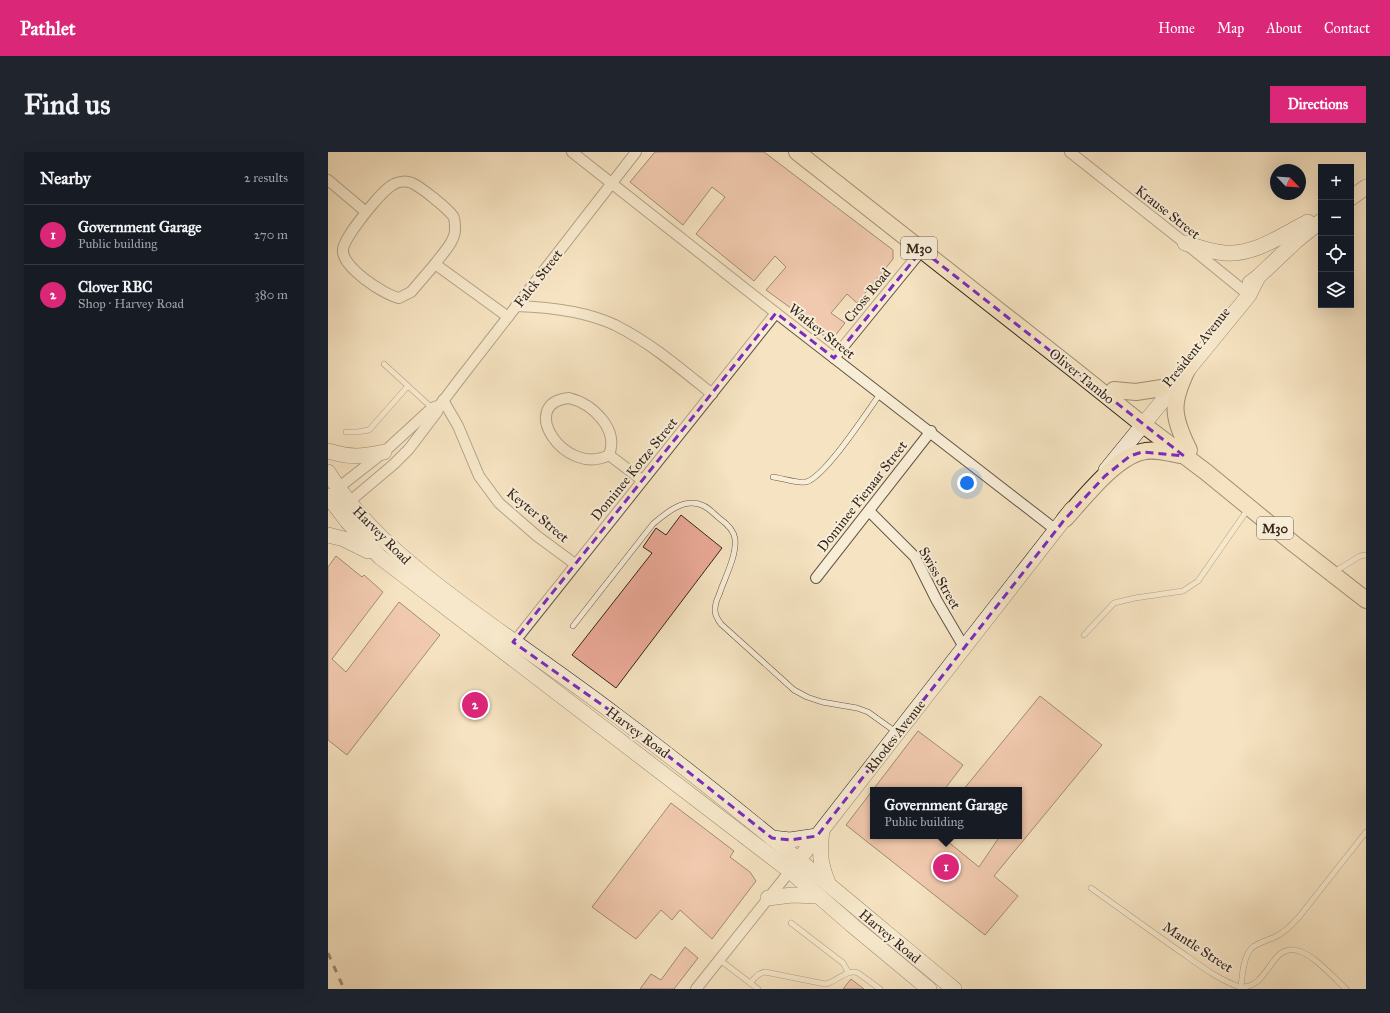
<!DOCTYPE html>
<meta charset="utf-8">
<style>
:root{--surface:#171b24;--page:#20242c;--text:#f1f3f6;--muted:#9ea1a6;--line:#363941;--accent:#db2777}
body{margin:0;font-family:"IM FELL Great Primer",serif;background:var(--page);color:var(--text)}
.controls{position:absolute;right:12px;top:12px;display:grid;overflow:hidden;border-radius:0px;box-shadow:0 4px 16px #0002}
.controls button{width:36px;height:36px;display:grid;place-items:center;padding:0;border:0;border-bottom:1px solid var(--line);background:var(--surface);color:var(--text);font:20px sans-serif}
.compass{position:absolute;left:942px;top:12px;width:36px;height:36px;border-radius:50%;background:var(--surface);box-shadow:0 4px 16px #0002;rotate:115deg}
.you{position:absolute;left:639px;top:331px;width:14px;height:14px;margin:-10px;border:3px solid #fff;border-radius:50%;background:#1a73e8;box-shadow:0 0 0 6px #1a73e833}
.badge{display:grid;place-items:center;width:26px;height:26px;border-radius:50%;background:var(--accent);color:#fff;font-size:13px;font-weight:700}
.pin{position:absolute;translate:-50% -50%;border:2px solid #fff;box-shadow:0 1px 4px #0006}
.popup{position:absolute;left:542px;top:635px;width:152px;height:52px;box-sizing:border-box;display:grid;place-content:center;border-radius:0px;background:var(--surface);filter:drop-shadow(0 1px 3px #0005);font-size:13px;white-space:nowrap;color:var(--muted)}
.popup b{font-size:15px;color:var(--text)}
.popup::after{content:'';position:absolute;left:50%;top:100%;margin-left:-8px;border:8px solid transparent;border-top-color:var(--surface)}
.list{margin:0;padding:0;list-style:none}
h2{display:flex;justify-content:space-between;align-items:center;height:52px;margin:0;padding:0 16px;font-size:17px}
h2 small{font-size:13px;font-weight:400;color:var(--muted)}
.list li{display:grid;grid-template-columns:26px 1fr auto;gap:12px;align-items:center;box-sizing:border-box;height:60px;padding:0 16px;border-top:1px solid var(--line)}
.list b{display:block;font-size:15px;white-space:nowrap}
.list p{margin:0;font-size:13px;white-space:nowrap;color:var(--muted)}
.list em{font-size:13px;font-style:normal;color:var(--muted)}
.icon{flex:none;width:22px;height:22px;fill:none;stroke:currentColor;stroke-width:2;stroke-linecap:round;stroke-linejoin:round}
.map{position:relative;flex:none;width:1038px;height:837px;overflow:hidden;border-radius:0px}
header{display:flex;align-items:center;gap:24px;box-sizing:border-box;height:56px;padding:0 20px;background:var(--accent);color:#fff}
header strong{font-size:19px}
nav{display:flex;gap:22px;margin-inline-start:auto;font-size:14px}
.intro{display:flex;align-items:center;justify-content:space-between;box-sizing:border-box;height:96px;padding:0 24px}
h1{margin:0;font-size:28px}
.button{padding:10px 18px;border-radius:0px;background:var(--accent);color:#fff;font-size:14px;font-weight:700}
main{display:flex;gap:24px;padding:0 24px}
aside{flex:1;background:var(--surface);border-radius:0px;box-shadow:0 4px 16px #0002}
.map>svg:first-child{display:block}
.building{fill:#eba998;stroke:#34251b}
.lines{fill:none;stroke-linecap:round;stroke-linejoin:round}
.lane-casing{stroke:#645444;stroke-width:6}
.street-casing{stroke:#645444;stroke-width:12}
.secondary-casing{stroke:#34251b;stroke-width:16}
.primary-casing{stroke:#34251b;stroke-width:18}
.lane{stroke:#f8edd7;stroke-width:5}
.street{stroke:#f8edd7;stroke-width:10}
.secondary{stroke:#f8edd7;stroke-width:15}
.primary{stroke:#f5e3c1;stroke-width:16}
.rail{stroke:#34251b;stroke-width:3;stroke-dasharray:7 7;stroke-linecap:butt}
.marked{fill:none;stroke:#7b2cbf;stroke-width:3;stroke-dasharray:8 5;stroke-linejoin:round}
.labels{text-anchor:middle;stroke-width:4;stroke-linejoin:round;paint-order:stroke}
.shield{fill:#f8edd7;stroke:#6f6153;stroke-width:1}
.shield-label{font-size:13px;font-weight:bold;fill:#34251b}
.street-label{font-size:14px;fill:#34251b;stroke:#f8edd7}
</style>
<header>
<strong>Pathlet</strong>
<nav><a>Home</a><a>Map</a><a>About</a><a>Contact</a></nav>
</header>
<div class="intro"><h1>Find us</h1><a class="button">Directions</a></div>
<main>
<aside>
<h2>Nearby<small>2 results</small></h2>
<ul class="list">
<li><span class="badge">1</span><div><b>Government Garage</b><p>Public building</p></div><em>270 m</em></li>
<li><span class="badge">2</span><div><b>Clover RBC</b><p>Shop · Harvey Road</p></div><em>380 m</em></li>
</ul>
</aside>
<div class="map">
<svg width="1038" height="837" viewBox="0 0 1038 837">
<rect width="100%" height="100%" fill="#f5e3c1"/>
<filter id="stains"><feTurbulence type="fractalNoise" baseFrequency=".005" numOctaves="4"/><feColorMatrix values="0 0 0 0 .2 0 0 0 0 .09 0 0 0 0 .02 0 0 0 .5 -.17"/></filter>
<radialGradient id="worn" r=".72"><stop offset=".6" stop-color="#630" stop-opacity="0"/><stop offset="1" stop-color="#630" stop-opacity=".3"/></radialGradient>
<!-- building -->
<g class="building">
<polygon points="327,0 436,0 565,98 565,107 529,151 519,142 503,161 517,171 503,189 474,167 475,165 438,138 458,115 447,104 426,129 368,82 397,45 384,35 355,73 302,30"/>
<polygon points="353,363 394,396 288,536 244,503 324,401 315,395 328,376 338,383"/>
<polygon points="8,404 34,425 36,423 55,440 4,507 18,520 71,450 112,483 19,603 0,588 0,415"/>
<polygon points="712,544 774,593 666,724 690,744 657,783 518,673 590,579 635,613 616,638 545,638 545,684 613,684 651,715 672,684 691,684 691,638 635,638"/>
<polygon points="343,651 406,699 402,705 422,720 428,729 384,787 352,758 344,768 333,758 308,787 264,755"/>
<polygon points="357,795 370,806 346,837 312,837 323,822 333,828"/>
<polygon points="523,827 536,837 515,837"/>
</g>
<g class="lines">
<!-- lane casing -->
<g class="lane-casing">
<g id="lane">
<polyline points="56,212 104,256"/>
<polyline points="18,280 29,280 41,278 80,234"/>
<path d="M445,325c8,1 27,7 33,5 19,-5 61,-70 74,-88"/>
<polyline points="1011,417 1032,404 1038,403"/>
<path d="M245,474l80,-102c13,-11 32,-28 51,-18 6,3 10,8 15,12 7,5 15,12 16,21 2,17 -11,40 -16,56 -2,4 -4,10 -4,15 0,5 3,10 6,14l73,66 13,7 15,5 35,6 11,4 28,20"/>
<polyline points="756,483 786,451 807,446 855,439 870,429 920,357"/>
<path d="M763,736c28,20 56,40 84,60 21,14 41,31 65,39 30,2 30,-46 59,-36 16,5 34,26 47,38"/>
<polyline points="463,771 515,811 520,820"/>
<polyline points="392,808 430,837"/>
<path d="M422,831c5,-5 8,-10 15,-11l60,12c12,-2 22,-16 33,-11l22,16"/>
<path d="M913,836c1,-11 2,-31 10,-39 6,-7 16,-8 24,-12 10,-5 17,-12 24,-20l67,-85"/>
</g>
</g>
<!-- street casing -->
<g class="street-casing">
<g id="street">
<polyline points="244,0 448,161 728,378"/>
<polyline points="742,0 857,91 921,143"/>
<path d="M0,28l38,32c8,-9 17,-22 28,-28 5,-3 13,-3 18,-1 9,4 35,25 41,33 2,3 2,8 2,12 1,13 -13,26 -20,36l73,53"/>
<path d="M38,60c-7,10 -21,26 -23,37 -3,17 41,46 56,49l12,-6 24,-28"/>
<path d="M188,154c33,1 69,5 99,19 36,18 66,44 97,69"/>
<polyline points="506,206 594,98"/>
<path d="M241,246c24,6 50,31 40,57 -44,23 -93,-52 -40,-57z"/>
<polyline points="115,248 130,274 151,324 171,351 209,384 247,412"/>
<polyline points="281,303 314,328"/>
<polyline points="10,336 56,300 104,256 112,253"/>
<polyline points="21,350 66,312 81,297 109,260 112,253 131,228 308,0"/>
<polyline points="541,359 587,405 609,449 636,495"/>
<polyline points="488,426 603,279"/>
<polyline points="183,494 448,161"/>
<polyline points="368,837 462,719"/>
</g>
</g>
<!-- secondary casing -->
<g class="secondary-casing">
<g id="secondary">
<polyline points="1023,46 1038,35"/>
<path d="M857,91c13,4 26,9 40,10 30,2 57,-18 83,-31"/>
<polyline points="922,131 930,125 968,89 993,69"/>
<path d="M0,299c23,7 33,6 56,1"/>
<polyline points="778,318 921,143 930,125"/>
<path d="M0,320c30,49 73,85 117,119 56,43 116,82 172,125 116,87 226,181 337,273"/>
<polyline points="0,344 19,369 52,405 462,719 524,773 601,837"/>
<polyline points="0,383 16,387 40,399"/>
<path d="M494,679c-3,21 -2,32 6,52"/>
<polyline points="444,686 462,688 489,684"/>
<polyline points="465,715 744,357"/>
<polyline points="440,746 464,743 490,744"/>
</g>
</g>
<!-- primary casing -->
<g class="primary-casing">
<g id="primary">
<polyline points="469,0 744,216 809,268 878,320 966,392 1038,448"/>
<path d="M861,214c-18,36 -18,48 0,84"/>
<polyline points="786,238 808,240 834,236"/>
<path d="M737,367c19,-21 49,-60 76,-67 13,-4 27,1 40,3"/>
</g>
</g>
<!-- lane -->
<use href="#lane" class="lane"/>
<!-- street -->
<use href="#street" class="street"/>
<!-- secondary -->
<use href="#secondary" class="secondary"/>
<!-- primary -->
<use href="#primary" class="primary"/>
<!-- rail -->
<polyline class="rail" points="0,801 16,837"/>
</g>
<!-- marked area -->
<path d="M0 0H1038V837H0ZM594,98l262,206 -42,-4 -12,4 -25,20 -40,43 -248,317 -27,4 -18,-2 -157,-124 -102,-72 263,-329 58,45z" fill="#f5e3c1" fill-opacity=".55" fill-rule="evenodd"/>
<path class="marked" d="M594,98l262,206 -42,-4 -12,4 -25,20 -40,43 -248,317 -27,4 -18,-2 -157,-124 -102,-72 263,-329 58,45z"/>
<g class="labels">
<!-- shield labels -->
<g class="shield">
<rect x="573" y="85" width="36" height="22" rx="3"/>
<rect x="929" y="365" width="36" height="22" rx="3"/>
</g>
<g class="shield-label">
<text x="591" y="101">M30</text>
<text x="947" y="381">M30</text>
</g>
<!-- street labels -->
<g class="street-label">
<text transform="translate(840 60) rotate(38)" y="5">Krause Street</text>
<text transform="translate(210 126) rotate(-52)" y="5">Falck Street</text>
<text transform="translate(539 143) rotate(-51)" y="5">Cross Road</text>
<text transform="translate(494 179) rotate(38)" y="5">Watkey Street</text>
<text transform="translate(868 195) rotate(-51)" y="5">President Avenue</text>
<text transform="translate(754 224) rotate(39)" y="5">Oliver Tambo</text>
<text transform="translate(306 317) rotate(-51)" y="5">Dominee Kotze Street</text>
<text transform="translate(534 344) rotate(-52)" y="5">Dominee Pienaar Street</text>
<text transform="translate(210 363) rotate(40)" y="5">Keyter Street</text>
<text transform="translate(54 383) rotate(45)" y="5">Harvey Road</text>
<text transform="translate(612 426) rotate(60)" y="5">Swiss Street</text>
<text transform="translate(310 580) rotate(37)" y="5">Harvey Road</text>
<text transform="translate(567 584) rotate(-52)" y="5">Rhodes Avenue</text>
<text transform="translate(562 784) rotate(40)" y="5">Harvey Road</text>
<text transform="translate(870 795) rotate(33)" y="5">Mantle Street</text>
</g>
</g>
<rect width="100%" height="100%" filter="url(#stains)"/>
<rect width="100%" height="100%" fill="url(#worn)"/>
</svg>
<div class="controls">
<button>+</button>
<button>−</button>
<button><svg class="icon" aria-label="locate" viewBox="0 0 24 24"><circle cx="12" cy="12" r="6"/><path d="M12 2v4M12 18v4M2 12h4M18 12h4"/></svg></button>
<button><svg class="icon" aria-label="layers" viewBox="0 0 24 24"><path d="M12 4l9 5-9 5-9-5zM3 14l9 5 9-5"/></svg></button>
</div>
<svg class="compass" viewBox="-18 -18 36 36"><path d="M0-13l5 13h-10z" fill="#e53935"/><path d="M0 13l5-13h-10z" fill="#9ea1a6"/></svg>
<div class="you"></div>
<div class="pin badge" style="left:618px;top:715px">1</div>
<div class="popup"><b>Government Garage</b>Public building</div>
<div class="pin badge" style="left:147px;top:553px">2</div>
</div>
</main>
